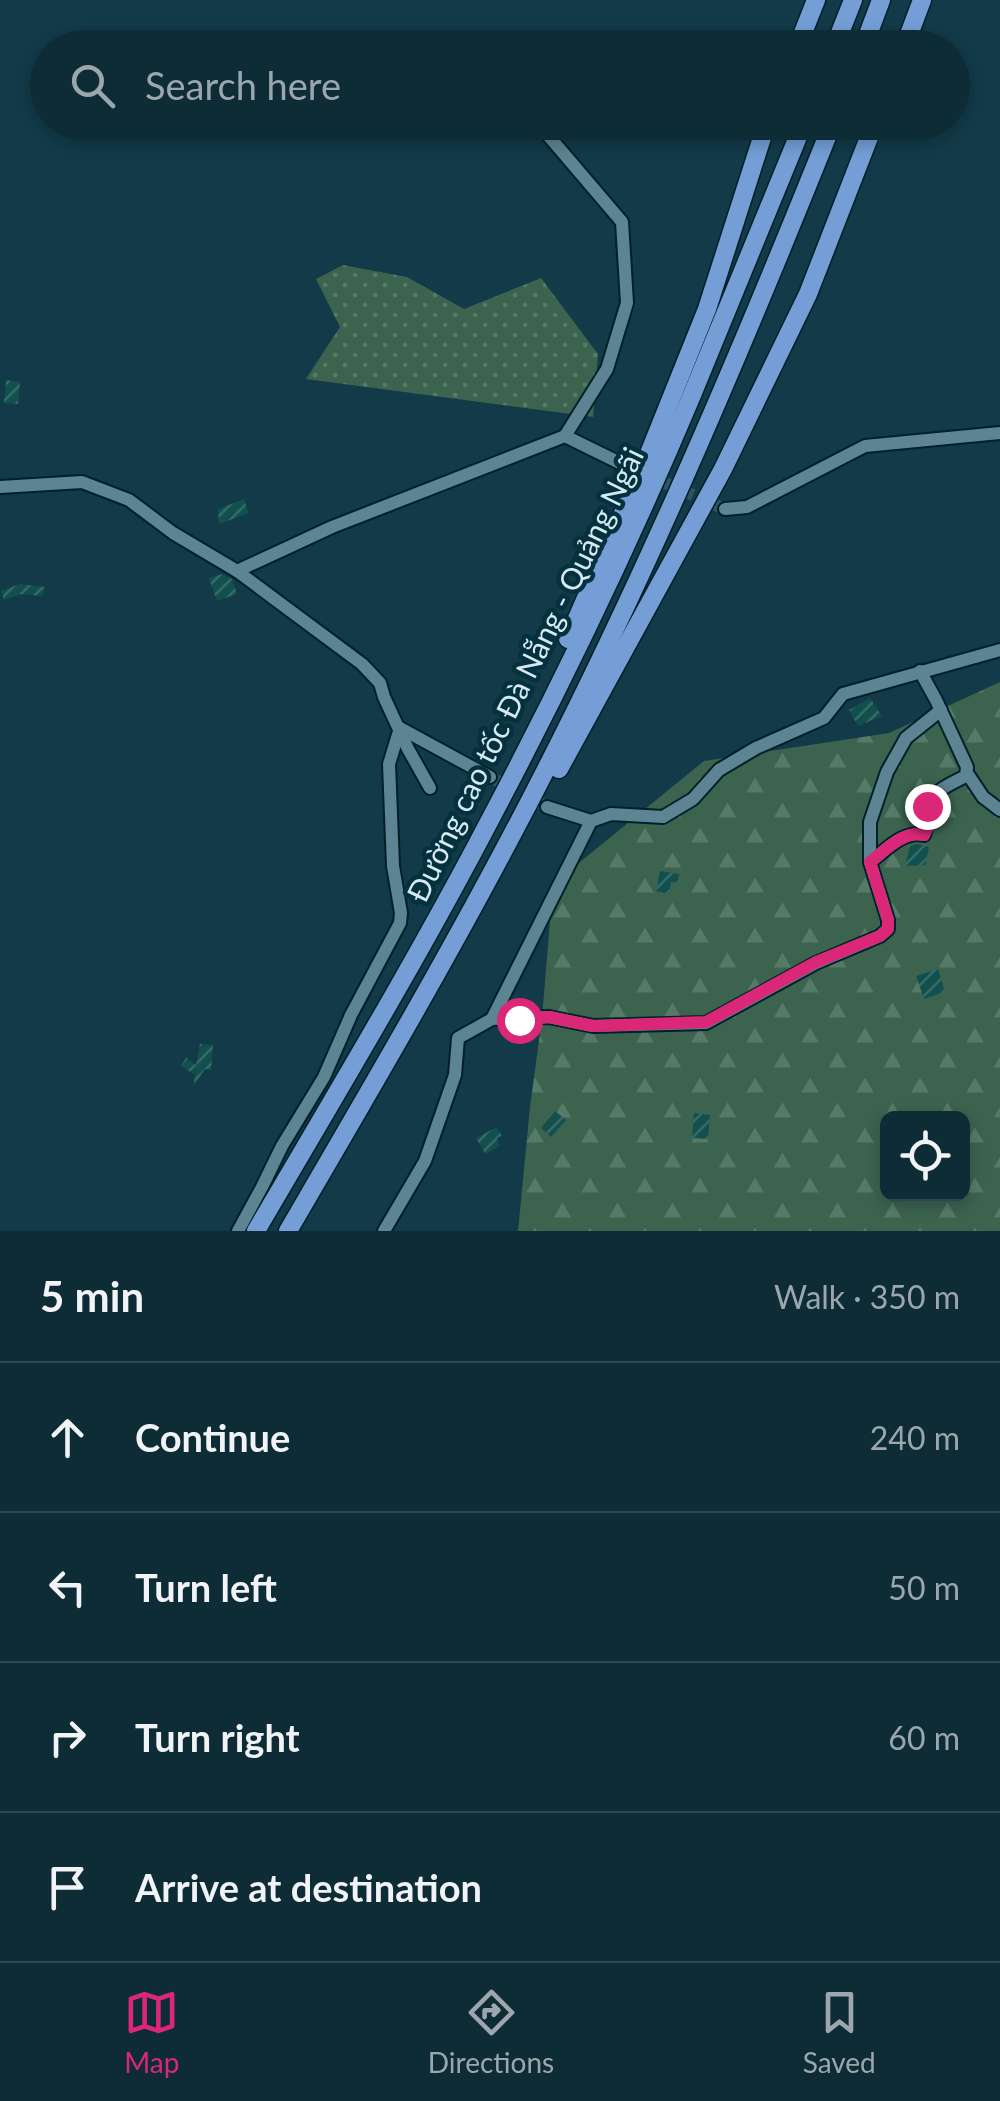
<!DOCTYPE html>
<meta charset="utf-8">
<style>
:root{--surface:#0e2c36;--page:#17343e;--text:#f1f3f6;--muted:#9ba7ad;--line:#2e4851;--accent:#db2777}
body{margin:0;font-family:Lato,sans-serif;background:var(--page);color:var(--text)}
.controls{position:absolute;right:30px;bottom:30px;display:grid;overflow:hidden;border-radius:15px;box-shadow:0 5px 15px #0003}
.controls button{width:90px;height:90px;display:grid;place-items:center;padding:0;border:0;border-bottom:2px solid var(--line);background:var(--surface);color:var(--text);font:50px sans-serif}
.stop{position:absolute;width:30px;height:30px;margin:-22px;border:8px solid #db2777;border-radius:50%;background:#fff}
.stop.end{background:#db2777;border-color:#fff;box-shadow:0 2px 10px #0008}
.list{margin:0;padding:0;list-style:none}
h2{display:flex;justify-content:space-between;align-items:center;height:130px;margin:0;padding:0 40px;font-size:42px}
h2 small{font-size:32px;font-weight:400;color:var(--muted)}
.list li{display:grid;grid-template-columns:65px 1fr auto;gap:30px;align-items:center;box-sizing:border-box;height:150px;padding:0 40px;border-top:2px solid var(--line)}
.list b{display:block;font-size:38px;white-space:nowrap}
.list em{font-size:32px;font-style:normal;color:var(--muted)}
.icon{flex:none;width:55px;height:55px;fill:none;stroke:currentColor;stroke-width:2;stroke-linecap:round;stroke-linejoin:round}
.map{position:relative;flex:none;width:1000px;height:1231px;overflow:hidden}
.search{position:absolute;background:var(--surface);box-shadow:0 5px 15px #0003;left:30px;right:30px;top:30px;height:110px;display:flex;align-items:center;gap:25px;box-sizing:border-box;padding:0 35px;border-radius:55px;color:var(--muted);font-size:38px}
.sheet{height:730px;background:var(--surface)}
nav{display:flex;justify-content:space-around;align-items:center;box-sizing:border-box;height:140px;border-top:2px solid var(--line);background:var(--surface);font-size:28px;color:var(--muted)}
nav a{display:grid;justify-items:center;gap:5px}
nav .on{color:var(--accent)}
.map>svg:first-child{display:block}
.grass{fill:url(#grass-dots)}
.forest{fill:url(#forest-firs);fill-rule:evenodd}
.building{fill:url(#building-hatch)}
.lines{fill:none;stroke-linecap:round;stroke-linejoin:round}
.minor-tunnel{stroke:#2f5462;stroke-width:12;stroke-dasharray:12 6;stroke-linecap:butt}
.minor-casing{stroke:#02202a;stroke-width:16}
.highway-casing{stroke:#02202a;stroke-width:21}
.minor{stroke:#5c8493;stroke-width:12}
.highway{stroke:#749ed5;stroke-width:18}
.route{stroke:#db2777;stroke-width:12}
.labels{text-anchor:middle;stroke-width:9;stroke-linejoin:round;paint-order:stroke}
.street-label{font-size:30px;fill:#d5eaf3;stroke:#05303d}
</style>
<div class="map">
<svg width="1000" height="1231" viewBox="0 0 1000 1231">
<defs>
<pattern id="grass-dots" width="8" height="8" patternUnits="userSpaceOnUse" patternTransform="scale(2.5)"><rect width="8" height="8" fill="#3b634e"/><path d="M2 2h.1M6 6h.1" fill="none" stroke="#567a68" stroke-width="1.8" stroke-linecap="round"/></pattern>
<pattern id="forest-firs" width="22" height="20" patternUnits="userSpaceOnUse" patternTransform="scale(2.5)"><rect width="22" height="20" fill="#3b634e"/><path d="M5 1l3.5 6h-7zM16 11l3.5 6h-7z" fill="#567a68"/></pattern>
<pattern id="building-hatch" width="6" height="6" patternUnits="userSpaceOnUse" patternTransform="scale(2.5)"><rect width="6" height="6" fill="#12504e"/><path d="M-1 1l2-2M0 6l6-6M5 7l2-2" fill="none" stroke="#346968"/></pattern>
</defs>
<rect width="100%" height="100%" fill="#123a48"/>
<!-- grass -->
<polygon class="grass" points="343,265 407,277 464,309 541,278 598,354 593,417 306,379 340,327 316,279"/>
<!-- forest -->
<path class="forest" d="M1000,682v549h-482l12,-124 12,-89 11,-134 151,-123 185,-28zM888,1118h74v76h-74z"/>
<!-- building -->
<g class="building">
<polygon points="6,380 20,382 18,404 4,403"/>
<polygon points="244,499 249,513 219,524 218,509"/>
<polygon points="222,574 232,579 237,594 217,601 209,578"/>
<polygon points="20,584 45,587 43,596 21,594 4,600 1,591"/>
<polygon points="870,698 882,716 858,726 849,710"/>
<polygon points="917,844 929,847 925,865 905,866 910,846"/>
<polygon points="660,871 679,874 677,883 671,882 669,894 656,891"/>
<polygon points="938,969 945,992 924,999 916,976"/>
<polygon points="200,1044 213,1045 211,1070 205,1069 193,1087 195,1075 181,1066 186,1058 196,1065"/>
<polygon points="555,1111 566,1120 551,1137 541,1128"/>
<polygon points="694,1113 710,1115 708,1139 692,1138"/>
<polygon points="497,1127 502,1136 497,1138 500,1146 485,1154 476,1138"/>
</g>
<g class="lines">
<!-- minor-tunnel -->
<g class="minor-tunnel">
<polyline points="649,476 725,509"/>
<polyline points="490,777 547,807"/>
</g>
<!-- minor casing -->
<g class="minor-casing">
<g id="minor">
<polyline points="547,134 622,222 627,303 607,369 565,436"/>
<polyline points="0,487 82,482 129,500 173,533 237,571 362,664 380,683 384,697 408,749 430,788"/>
<polyline points="725,509 747,507 865,446 1000,433"/>
<polyline points="237,571 332,527 565,436 626,466"/>
<polyline points="967,773 983,797 1000,810"/>
<polyline points="547,807 591,821 611,814 663,817 693,799 719,770 756,748 824,718 843,694 1000,650"/>
<polyline points="870,862 870,822 887,772 906,738 941,710"/>
<polyline points="492,1019 591,821"/>
<polyline points="238,1231 262,1187 282,1146 324,1077 351,1015 400,923 401,913 393,866 389,764 400,728 490,777"/>
<path d="M384,1231l41,-70 30,-86 3,-37 34,-19 57,-2 44,9 113,-3 110,-60 64,-27 8,-7v-9l-18,-58c16,-12 33,-32 54,-27 4,-9 0,-16 3,-26 4,-18 24,-25 39,-33l1,-9 -31,-67 -16,-29"/>
</g>
</g>
<!-- highway casing -->
<g class="highway-casing">
<g id="highway">
<polyline points="797,48 816,0"/>
<polyline points="834,48 853,0"/>
<polyline points="863,48 881,0"/>
<polyline points="904,48 922,0"/>
<polyline points="568,639 648,456 707,309 767,122"/>
<polyline points="559,769 723,469 808,294 875,122"/>
<path d="M256,1231c80,-137 162,-273 235,-413 73,-138 141,-280 201,-423 38,-91 75,-182 112,-273"/>
<path d="M288,1231c74,-127 148,-253 217,-383 125,-234 229,-479 328,-726"/>
</g>
</g>
<!-- minor -->
<use href="#minor" class="minor"/>
<!-- highway -->
<use href="#highway" class="highway"/>
</g>
<g class="lines">
<!-- route -->
<path class="route" d="M519,1020l30,-3 44,9 113,-4 110,-60 64,-26 8,-7v-9l-18,-58c16,-12 33,-32 54,-27l3,-6v-23"/>
</g>
<g class="labels">
<!-- street labels -->
<g class="street-label">
<text transform="translate(526 675) rotate(-64)" y="10">Đường cao tốc Đà Nẵng - Quảng Ngãi</text>
</g>
</g>
</svg>
<div class="controls">
<button><svg class="icon" aria-label="locate" viewBox="0 0 24 24"><circle cx="12" cy="12" r="6"/><path d="M12 2v4M12 18v4M2 12h4M18 12h4"/></svg></button>
</div>
<div class="stop" style="left:519px;top:1020px"></div>
<div class="stop end" style="left:927px;top:806px"></div>
<div class="search"><svg class="icon" aria-label="search" viewBox="0 0 24 24"><circle cx="10" cy="10" r="6"/><path d="M15 15l6 6"/></svg>Search here</div>
</div>
<section class="sheet">
<h2>5 min<small>Walk · 350 m</small></h2>
<ul class="list">
<li><svg class="icon" aria-label="ahead" viewBox="0 0 24 24"><path d="M12 20V5M6 11l6-6 6 6"/></svg><div><b>Continue</b></div><em>240 m</em></li>
<li><svg class="icon" aria-label="left" viewBox="0 0 24 24"><path d="M17 20v-9H6M10 6l-5 5 5 5"/></svg><div><b>Turn left</b></div><em>50 m</em></li>
<li><svg class="icon" aria-label="right" viewBox="0 0 24 24"><path d="M7 20v-9h11M14 6l5 5-5 5"/></svg><div><b>Turn right</b></div><em>60 m</em></li>
<li><svg class="icon" aria-label="arrive" viewBox="0 0 24 24"><path d="M6 21V4h12l-3 4 3 4H6"/></svg><div><b>Arrive at destination</b></div></li>
</ul>
</section>
<nav>
<a class="on"><svg class="icon" aria-label="map" viewBox="0 0 24 24"><path d="M3 6l6-2 6 2 6-2v14l-6 2-6-2-6 2zM9 4v14M15 6v14"/></svg>Map</a>
<a><svg class="icon" aria-label="directions" viewBox="0 0 24 24"><path d="M12 3l9 9-9 9-9-9zM9 14v-3h6M13 9l2 2-2 2"/></svg>Directions</a>
<a><svg class="icon" aria-label="saved" viewBox="0 0 24 24"><path d="M7 4h10v16l-5-4-5 4z"/></svg>Saved</a>
</nav>
